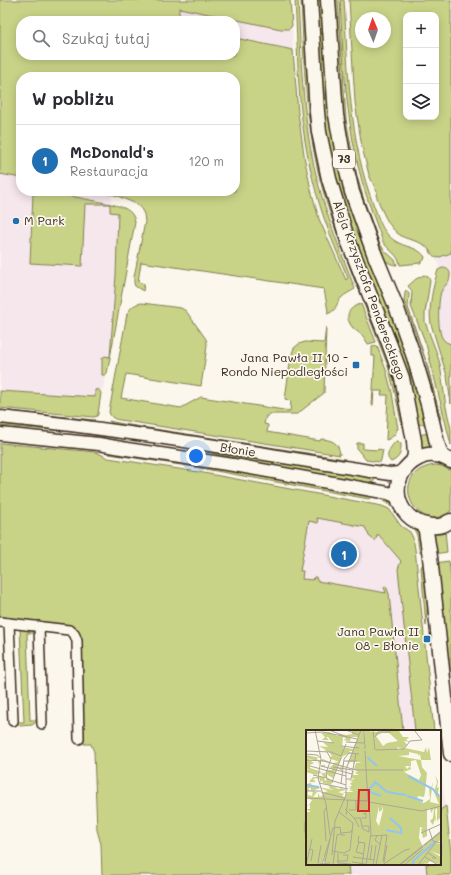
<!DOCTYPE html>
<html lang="pl">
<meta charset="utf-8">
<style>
:root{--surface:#fff;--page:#f7f7f7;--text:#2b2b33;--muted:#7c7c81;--line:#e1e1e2;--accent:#1f6fb2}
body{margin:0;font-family:Mali,sans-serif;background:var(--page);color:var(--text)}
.controls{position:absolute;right:12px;top:12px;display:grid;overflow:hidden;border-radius:8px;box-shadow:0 2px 10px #0003}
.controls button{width:36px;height:36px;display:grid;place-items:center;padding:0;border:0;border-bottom:1px solid var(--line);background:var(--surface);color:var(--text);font:20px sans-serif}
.compass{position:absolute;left:355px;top:12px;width:36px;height:36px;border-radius:50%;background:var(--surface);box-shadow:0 2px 10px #0003;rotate:358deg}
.you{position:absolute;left:196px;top:456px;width:14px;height:14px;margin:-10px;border:3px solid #fff;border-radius:50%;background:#1a73e8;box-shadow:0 0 0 6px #1a73e833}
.badge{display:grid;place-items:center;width:26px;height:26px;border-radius:50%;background:var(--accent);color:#fff;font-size:13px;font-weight:700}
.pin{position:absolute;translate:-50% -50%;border:2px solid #fff;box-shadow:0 1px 4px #0006}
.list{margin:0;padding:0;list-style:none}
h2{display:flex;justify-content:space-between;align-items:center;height:52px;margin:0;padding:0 16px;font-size:17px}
h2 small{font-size:13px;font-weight:400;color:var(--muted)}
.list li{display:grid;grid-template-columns:26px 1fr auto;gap:12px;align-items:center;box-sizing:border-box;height:72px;padding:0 16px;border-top:1px solid var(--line)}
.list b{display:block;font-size:15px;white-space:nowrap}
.list p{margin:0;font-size:13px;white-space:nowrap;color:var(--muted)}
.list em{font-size:13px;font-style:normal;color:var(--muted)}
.icon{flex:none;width:22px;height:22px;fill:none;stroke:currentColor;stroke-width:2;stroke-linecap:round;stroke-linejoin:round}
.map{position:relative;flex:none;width:451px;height:875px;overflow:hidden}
.search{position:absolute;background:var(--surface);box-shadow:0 2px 10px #0003;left:16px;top:16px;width:224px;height:44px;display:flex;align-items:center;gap:10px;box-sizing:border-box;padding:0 14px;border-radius:16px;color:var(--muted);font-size:15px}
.panel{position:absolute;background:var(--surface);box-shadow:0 2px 10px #0003;left:16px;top:72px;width:224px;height:124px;border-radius:16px}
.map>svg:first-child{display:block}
.built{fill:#f5e7ec}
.green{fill:#c9d387;stroke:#827e52;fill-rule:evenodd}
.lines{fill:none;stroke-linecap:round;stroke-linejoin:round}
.minor-casing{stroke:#3b2a1e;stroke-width:12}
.secondary-casing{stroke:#3b2a1e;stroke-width:15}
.primary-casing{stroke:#3b2a1e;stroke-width:17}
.minor{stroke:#fbf7ec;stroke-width:9}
.secondary{stroke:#fbf7ec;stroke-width:12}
.primary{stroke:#fbf7ec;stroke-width:14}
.poi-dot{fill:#1f6fb2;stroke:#fbf7ec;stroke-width:1.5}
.labels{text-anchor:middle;stroke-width:3.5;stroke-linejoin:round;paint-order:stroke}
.shield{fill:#fbf7ec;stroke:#75685c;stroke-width:1}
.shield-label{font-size:11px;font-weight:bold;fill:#3b2a1e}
.poi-label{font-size:12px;fill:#3b2a1e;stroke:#fbf7ec;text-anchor:end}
.street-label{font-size:12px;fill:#3b2a1e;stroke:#fbf7ec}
.inset-river{fill:none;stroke:#93c5f0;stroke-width:2}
.inset-road{fill:none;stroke:#aea59a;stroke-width:1}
.view{fill:#d62828;fill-opacity:0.15;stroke:#d62828;stroke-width:2}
.inset-edge{fill:none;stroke:#3b2a1e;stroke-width:2}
</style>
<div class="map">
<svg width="451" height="875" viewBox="0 0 451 875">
<rect width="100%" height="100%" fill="#fbf7ec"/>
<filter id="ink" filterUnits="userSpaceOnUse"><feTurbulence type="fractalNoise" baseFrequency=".025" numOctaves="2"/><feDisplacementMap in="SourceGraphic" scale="8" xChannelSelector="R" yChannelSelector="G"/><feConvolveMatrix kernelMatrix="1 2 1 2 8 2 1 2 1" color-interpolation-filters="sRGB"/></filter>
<g filter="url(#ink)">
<!-- built -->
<g class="built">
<polygon points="179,8 285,29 289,29 292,26 293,50 235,38 235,21 179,21"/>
<polygon points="0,174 21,178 21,191 90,191 112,195 111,204 127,209 133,215 135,222 107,373 101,393 101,392 95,390 95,397 0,391"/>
<polygon points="451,253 451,404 447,376 431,324 429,317 433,290 440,269 437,258"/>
<polygon points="306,492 386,507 391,511 401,526 410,532 412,535 414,542 415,549 434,731 395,731 284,604"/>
<polygon points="440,762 451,854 451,875 345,875 344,864 440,864"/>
</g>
<!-- green -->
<g class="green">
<path d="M0,0h290l2,26 -3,3h-8l-102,-21v13h-158v34h214v-17l58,12 5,63 7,48 6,29 8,29 27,61 2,-2c-9,-21 -18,-42 -25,-63 -8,-24 -14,-49 -18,-74 -8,-47 -7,-94 -10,-141h3c3,55 4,112 16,166 9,42 26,83 41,123 -5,3 -10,5 -14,9 -6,7 -4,13 -14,16l1,-3 -4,-22 -183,-27 -3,20 6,2 -1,7 -8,-5 -1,-3v-6l11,-55 -1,-8 -5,-9 -24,-10 -25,-4h145v-114h-214v101l-21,-4z"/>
<path d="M301,0h3l4,65 51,221 -2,1c-12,-33 -26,-66 -35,-100 -17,-61 -18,-125 -21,-187z"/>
<polygon points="315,0 323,0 329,96 427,423 417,425 358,248 339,196 324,126"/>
<path d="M334,0h4l8,119 6,32 5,25 7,24 15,42 5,8 11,10 2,5c-6,0 -10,-3 -15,-7l-25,-68 -15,-75z"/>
<path d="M340,0h4c4,67 5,143 30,206 3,7 6,19 11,25 3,5 9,10 14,12 9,5 19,4 26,14l-1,3 -4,3 -20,2c-1,-10 -12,-15 -17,-23 -10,-27 -20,-53 -26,-81 -12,-53 -14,-107 -17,-161z"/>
<path d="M349,0h102v253l-14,5c-7,-3 -7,-10 -13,-13 -6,-4 -14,-5 -21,-8 -15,-8 -21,-27 -27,-42l1,-3 -8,-17 -7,-28 -3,-19 -4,-26zM406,15h30v102h-30zM361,18h24v24h-24z"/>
<path d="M37,191h8l66,13c11,3 22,5 24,18l-25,136 -3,15 -2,2h-3v-17l3,-2 5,1 6,-82 2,-62 -8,-1v-8h-25l-3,62 -52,-3 3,-69h4z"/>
<path d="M443,268c4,0 8,3 7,8 0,6 -7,11 -9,16 -3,9 -4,40 2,47 2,3 5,4 8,5v60l-4,-28 -16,-52c-3,-18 2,-37 7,-54l2,-1z"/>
<path d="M424,275c4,1 5,2 6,6l-5,32v9l11,29 4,13 6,43 5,22v16l-25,-101 -15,-38 1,-15 -4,-5 8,-7z"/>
<polygon points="406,290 409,294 408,307 427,364 441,419 438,420 432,387 425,359 404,301 405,293"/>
<path d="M142,303l39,5 5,3 20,28 1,6 -1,8 -5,33 -75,-12 -5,24 60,10 20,-11 89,14 1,-10 -6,-2 6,-43 3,-8 5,-4 6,-2 19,1 2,-16 -2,66 -27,21h-28l-1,2h-2l-2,8 4,1 -1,7 53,9 1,-2c11,1 18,3 19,16l-220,-35c-6,-1 -9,-2 -11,-8l18,-98c4,-7 7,-10 15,-11z"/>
<path d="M361,304l15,38 -8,2c-1,-2 -3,-5 -5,-8 -3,-3 -7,-5 -10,-8 -9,-11 -6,-20 8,-24z"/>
<polygon points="364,304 367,305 396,379 405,428 403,427 402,426 395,393 388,366"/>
<path d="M377,346l9,24 6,23 6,36 -2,1v3c-3,3 -6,6 -10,7l2,-45h-7l1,-4h-8l-1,14h-1l3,-49h-3v-9z"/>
<polygon points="95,390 98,389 101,393 98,414 97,416 94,417 0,408 0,391 95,397"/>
<polygon points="0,410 95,420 79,420 0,412"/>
<polygon points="109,421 123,424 345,459 342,461 123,426 114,424"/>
<polygon points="0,424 68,429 87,433 0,426"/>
<polygon points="429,433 432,450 421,453 418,435"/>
<path d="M398,441l3,3c0,9 -1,14 -10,18 -7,-6 -1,-14 4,-20z"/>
<path d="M0,443l95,9 5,2 8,4 90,14 184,34 7,3 12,17 9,6 3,6 2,11 19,182h-19l-17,-162 3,-8 -23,-27 -3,7 -6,-5 -4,-9 -48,-9 1,5 -9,-2 -9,50h3l-1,8 11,1 1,-3h2l1,4 69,12 -2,-6 2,-1 3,8 14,137h-96v133h41l1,11h-247l-1,-31 -4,-14 -3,-78 -3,-8h-7l-3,-104c-1,-7 -4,-12 -11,-15l-70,-8z"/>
<polygon points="357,443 363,443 363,449 378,450 378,449 383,450 381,460 380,462 366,460 357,449"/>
<polygon points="101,448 104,449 110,452 235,470 372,496 372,497 369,499 194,467 109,454"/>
<polygon points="197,449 375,477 373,484 244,460 197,450"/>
<path d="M435,465l7,1 9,5v40c-36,28 -66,-40 -16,-46z"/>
<path d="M381,498c15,4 26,20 36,32l3,4 4,21h-2c-6,-6 -2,-16 -7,-24 -3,-4 -9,-6 -12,-10 -5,-4 -7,-11 -12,-15 -3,-3 -7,-3 -10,-7z"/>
<polygon points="445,530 447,552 434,554 432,531"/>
<polygon points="449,561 451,579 451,706 435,563"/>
<polygon points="423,564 425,564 428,598 426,626 421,567"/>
<polygon points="14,627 32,629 34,633 27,633 30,720 37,720 35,723 32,725 20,726 16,722 24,722 20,629 13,629"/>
<polygon points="446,806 451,854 451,875 427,875 426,864 440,864 440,810"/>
</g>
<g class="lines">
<!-- minor casing -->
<g class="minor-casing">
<g id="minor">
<path d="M0,622l69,8c5,2 6,5 8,11l2,98"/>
<polyline points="9,623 13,721"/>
<polyline points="39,626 42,724"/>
</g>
</g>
<!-- secondary casing -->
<g class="secondary-casing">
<g id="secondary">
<path d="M0,417c131,13 260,37 390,57l9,-1 5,-4"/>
<polyline points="0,434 99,444 127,449 240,466 388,493 395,496 398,499"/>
</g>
</g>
<!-- primary casing -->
<g class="primary-casing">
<g id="primary">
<polyline points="310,0 317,112 319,132 329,179 347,238 389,343 402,378 414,441 415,455 413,461"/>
<polyline points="328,0 336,115 342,149 352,192 374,253 397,309 414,357 428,404 437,443 441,455"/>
<path d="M451,461c-10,-6 -21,-9 -32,-3 -29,14 -29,54 3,66 6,2 14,3 21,1 2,-1 5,-3 8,-4"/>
<polyline points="425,525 430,557 451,754"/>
</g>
</g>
<!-- minor -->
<use href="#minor" class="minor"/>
<!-- secondary -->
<use href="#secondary" class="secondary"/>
<!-- primary -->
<use href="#primary" class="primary"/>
</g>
</g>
<!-- markers -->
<g class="poi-dot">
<circle cx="16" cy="221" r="4"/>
<rect x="352" y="361" width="8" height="8" rx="2"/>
<rect x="423" y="635" width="8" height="8" rx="2"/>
</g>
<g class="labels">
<!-- shield labels -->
<rect class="shield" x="333" y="150" width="22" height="18" rx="3"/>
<g class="shield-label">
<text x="344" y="163">73</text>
</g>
<!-- poi labels -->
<g class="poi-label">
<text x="24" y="225" text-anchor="start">M Park</text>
<text x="348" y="362">Jana Pawła II 10 -<tspan x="348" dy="14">Rondo Niepodległości</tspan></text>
<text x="419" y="636">Jana Pawła II<tspan x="419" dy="14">08 - Błonie</tspan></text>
</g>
<!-- street labels -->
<g class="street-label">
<text transform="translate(369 290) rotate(70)" y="4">Aleja Krzysztofa Pendereckiego</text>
<text transform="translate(238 450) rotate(9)" y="4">Błonie</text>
</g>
</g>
<!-- overview -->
<g transform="translate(306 730)">
<rect width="135" height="135" fill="#fbf7ec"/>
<path d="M46,0h12l1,19v-19l8,2 29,-2 -3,1 4,6h6l-3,3 5,2 -7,-1 3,4 -4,4 -6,-2 1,3 7,-2 19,4 2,-5 1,6 2,-6 2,13h-10l1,7 5,6 -2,19 -1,5 -6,-1 -1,4 6,1 -2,1 3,1 6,-4 -1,-12 2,1 2,-6 -3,20 9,2 -5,-12 3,-10 -2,-7 3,6 -1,7 2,-1 -1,6 3,4v20l-4,4v-13l-2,2 1,12 -1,-3 -2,6 -3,-4 3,-3 1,-10 -3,5 -1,-5 -3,2v26l-4,2 -2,-9 2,-1 -3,-1 -1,11 4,9 18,-16v9l-5,3 5,1v11l-10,-4 10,6v8l-11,-4 -3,3 -3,-1 2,2h-20v-3l-1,3h-81v-9l-2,9h-16v-53h5l-5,-3h4v-4l-4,1 1,-4v3h2l3,-5 -6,-2v-14l5,-1 1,3 22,4 -5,-2 1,-4 8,5 5,-1 -1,2 1,-1 3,1 -8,2 6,2 -2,2 3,1 1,-4 -4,-1h12l-5,-2 4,-1h-4l2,-2h-3l4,-1 -2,-3 3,-1 -4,-2 6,-1 -3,-1v-6l-1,7 1,-8h2l-1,4h6l-4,-2 3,-2 -10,-3 6,1 2,-6h6l-8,-2 -1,6v-5h-3l-3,5 -4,-1 -1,5 -5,-3 -1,3 3,1 -3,-1 -3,7 -7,-4 1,3h-3l1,4 3,-3 6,4 -5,3 -6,-2 -1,-3 -3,4 1,-5 -4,-1 -3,1 2,2v1h-6l4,-5h11l-3,-4h4l1,3v-6h7l-3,-3 4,-3 -13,-3v4h4v2l-4,-1 -1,-4 -1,3 -1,-4 5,-2 9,4 7,-1 -10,-4 3,-2 -3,-4 -5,-1 2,-1 -7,-4 9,1 -5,-5 10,1 -5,-6h-2l3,3h-7l3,-3 -4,-4 8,-1 9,4 1,-2 7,1 6,-1zM76,3h7l9,8 -11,2 -4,3 -7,-10zM37,7l3,1 -2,2 8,2 -2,-1 1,-4h7l-5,12 -11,-2zM43,21h3l-2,9 -4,2h3l-2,5 -4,-1 1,-5 -2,5 -3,-1 3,3 -5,-1 6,-11 8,-3zM103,22l9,2v2l2,-2 1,6 -23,-4 11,-1zM110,30l5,15 -2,5 -15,-8 7,-3 -1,-3 -3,3 -2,-3h6v-5zM5,58v3h1l8,-3 8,3 -6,2 1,2 -3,2 -2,-4v4h-5l4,-5 -4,-1 -1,5 -4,-1v-4h2l-2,-3zM73,76v6l3,-2v-4l1,4 -4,16 -3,-5zM0,25l14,3h-3l1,3 -12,-3 8,5 -4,2v3l12,4 -6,3 -10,-3v-3l4,1 -4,-2z" fill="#c9d387" fill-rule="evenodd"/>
<path class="inset-river" d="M61,27l10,9M102,46l25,13 6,7M68,51l13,11 19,3M69,53l-6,6 1,3 11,4M0,55l13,2M101,66l16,5M80,100l15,3v-5l-11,-10M107,134v-3l22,-19"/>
<path class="inset-road" d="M9,0l6,29 -3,19 8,26 4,31M23,0l18,7M40,0l13,5M58,0l1,19M62,0h29M67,0l2,20M0,3l17,-1 34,7M69,7l3,-5h13M11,11l17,2M40,12l18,1M35,16l18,2M70,20l28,-1 6,-8 12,-1 -8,-10M0,21l25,1 10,4 5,-12M59,21l3,50M21,22l4,7 -5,14 1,6 19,6M0,24l11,1 4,3M0,30l18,1 32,9h47M38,31h13M4,36l36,10M15,36l31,8M27,37l19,3M7,45l14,3M40,49h5l5,-25M26,52l9,-24M13,53l29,6M35,54l3,-25 5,-6 10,1M1,61h14M15,62l23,6M0,68l62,3M63,72l53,9 19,-5M43,80h7v-10M41,81l-2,-2 10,10 4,8M40,85l2,-15M48,88h6l1,3 1,6 1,2 6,3v-6h-7M55,88h5v-5l-3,1M123,99l4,12 8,2M35,103l10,-1 1,-2M115,103l20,-9M53,106l-1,6 7,1 -3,22M65,106l16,-1 -4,27M71,106l-2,4 6,5M20,111l-2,-30 3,-4M53,112l-3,10 8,2M3,119l4,1 -2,11M26,121l12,2 6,-3 3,-27 -14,-11M32,123v10l13,1M122,123l8,5h-4M26,125l3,-34 11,-26v-26l15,-39M47,127l21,3 -1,5M119,127l13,8M64,130l2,-15M68,130l2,-15M31,131h10l1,-6h-5M19,132l5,-23M46,132l13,2M78,132l3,-17M12,133l3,-18M27,134l4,-29 3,-1M0,135l6,-26M6,135l18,-2M16,135l11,-37 7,-1 1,8h4M60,135l5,-31 -2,-31M70,135l6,-30M76,135l23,-15 5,-1M93,135l42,-34M94,135l41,-33M98,135l19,-16M112,135l18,-23"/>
<path class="view" d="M53,60h10v21h-11z"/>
<rect width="135" height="135" class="inset-edge"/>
</g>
</svg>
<div class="controls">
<button>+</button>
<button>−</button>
<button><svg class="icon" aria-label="layers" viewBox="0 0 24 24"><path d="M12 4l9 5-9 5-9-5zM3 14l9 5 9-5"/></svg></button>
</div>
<svg class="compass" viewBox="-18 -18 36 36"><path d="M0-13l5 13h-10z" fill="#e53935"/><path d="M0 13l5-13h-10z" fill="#7c7c81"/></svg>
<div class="you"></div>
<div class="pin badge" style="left:344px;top:554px">1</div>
<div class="search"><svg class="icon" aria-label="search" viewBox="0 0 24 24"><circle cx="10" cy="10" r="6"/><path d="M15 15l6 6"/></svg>Szukaj tutaj</div>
<section class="panel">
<h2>W pobliżu<small></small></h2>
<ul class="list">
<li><span class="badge">1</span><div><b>McDonald's</b><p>Restauracja</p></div><em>120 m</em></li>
</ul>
</section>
</div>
